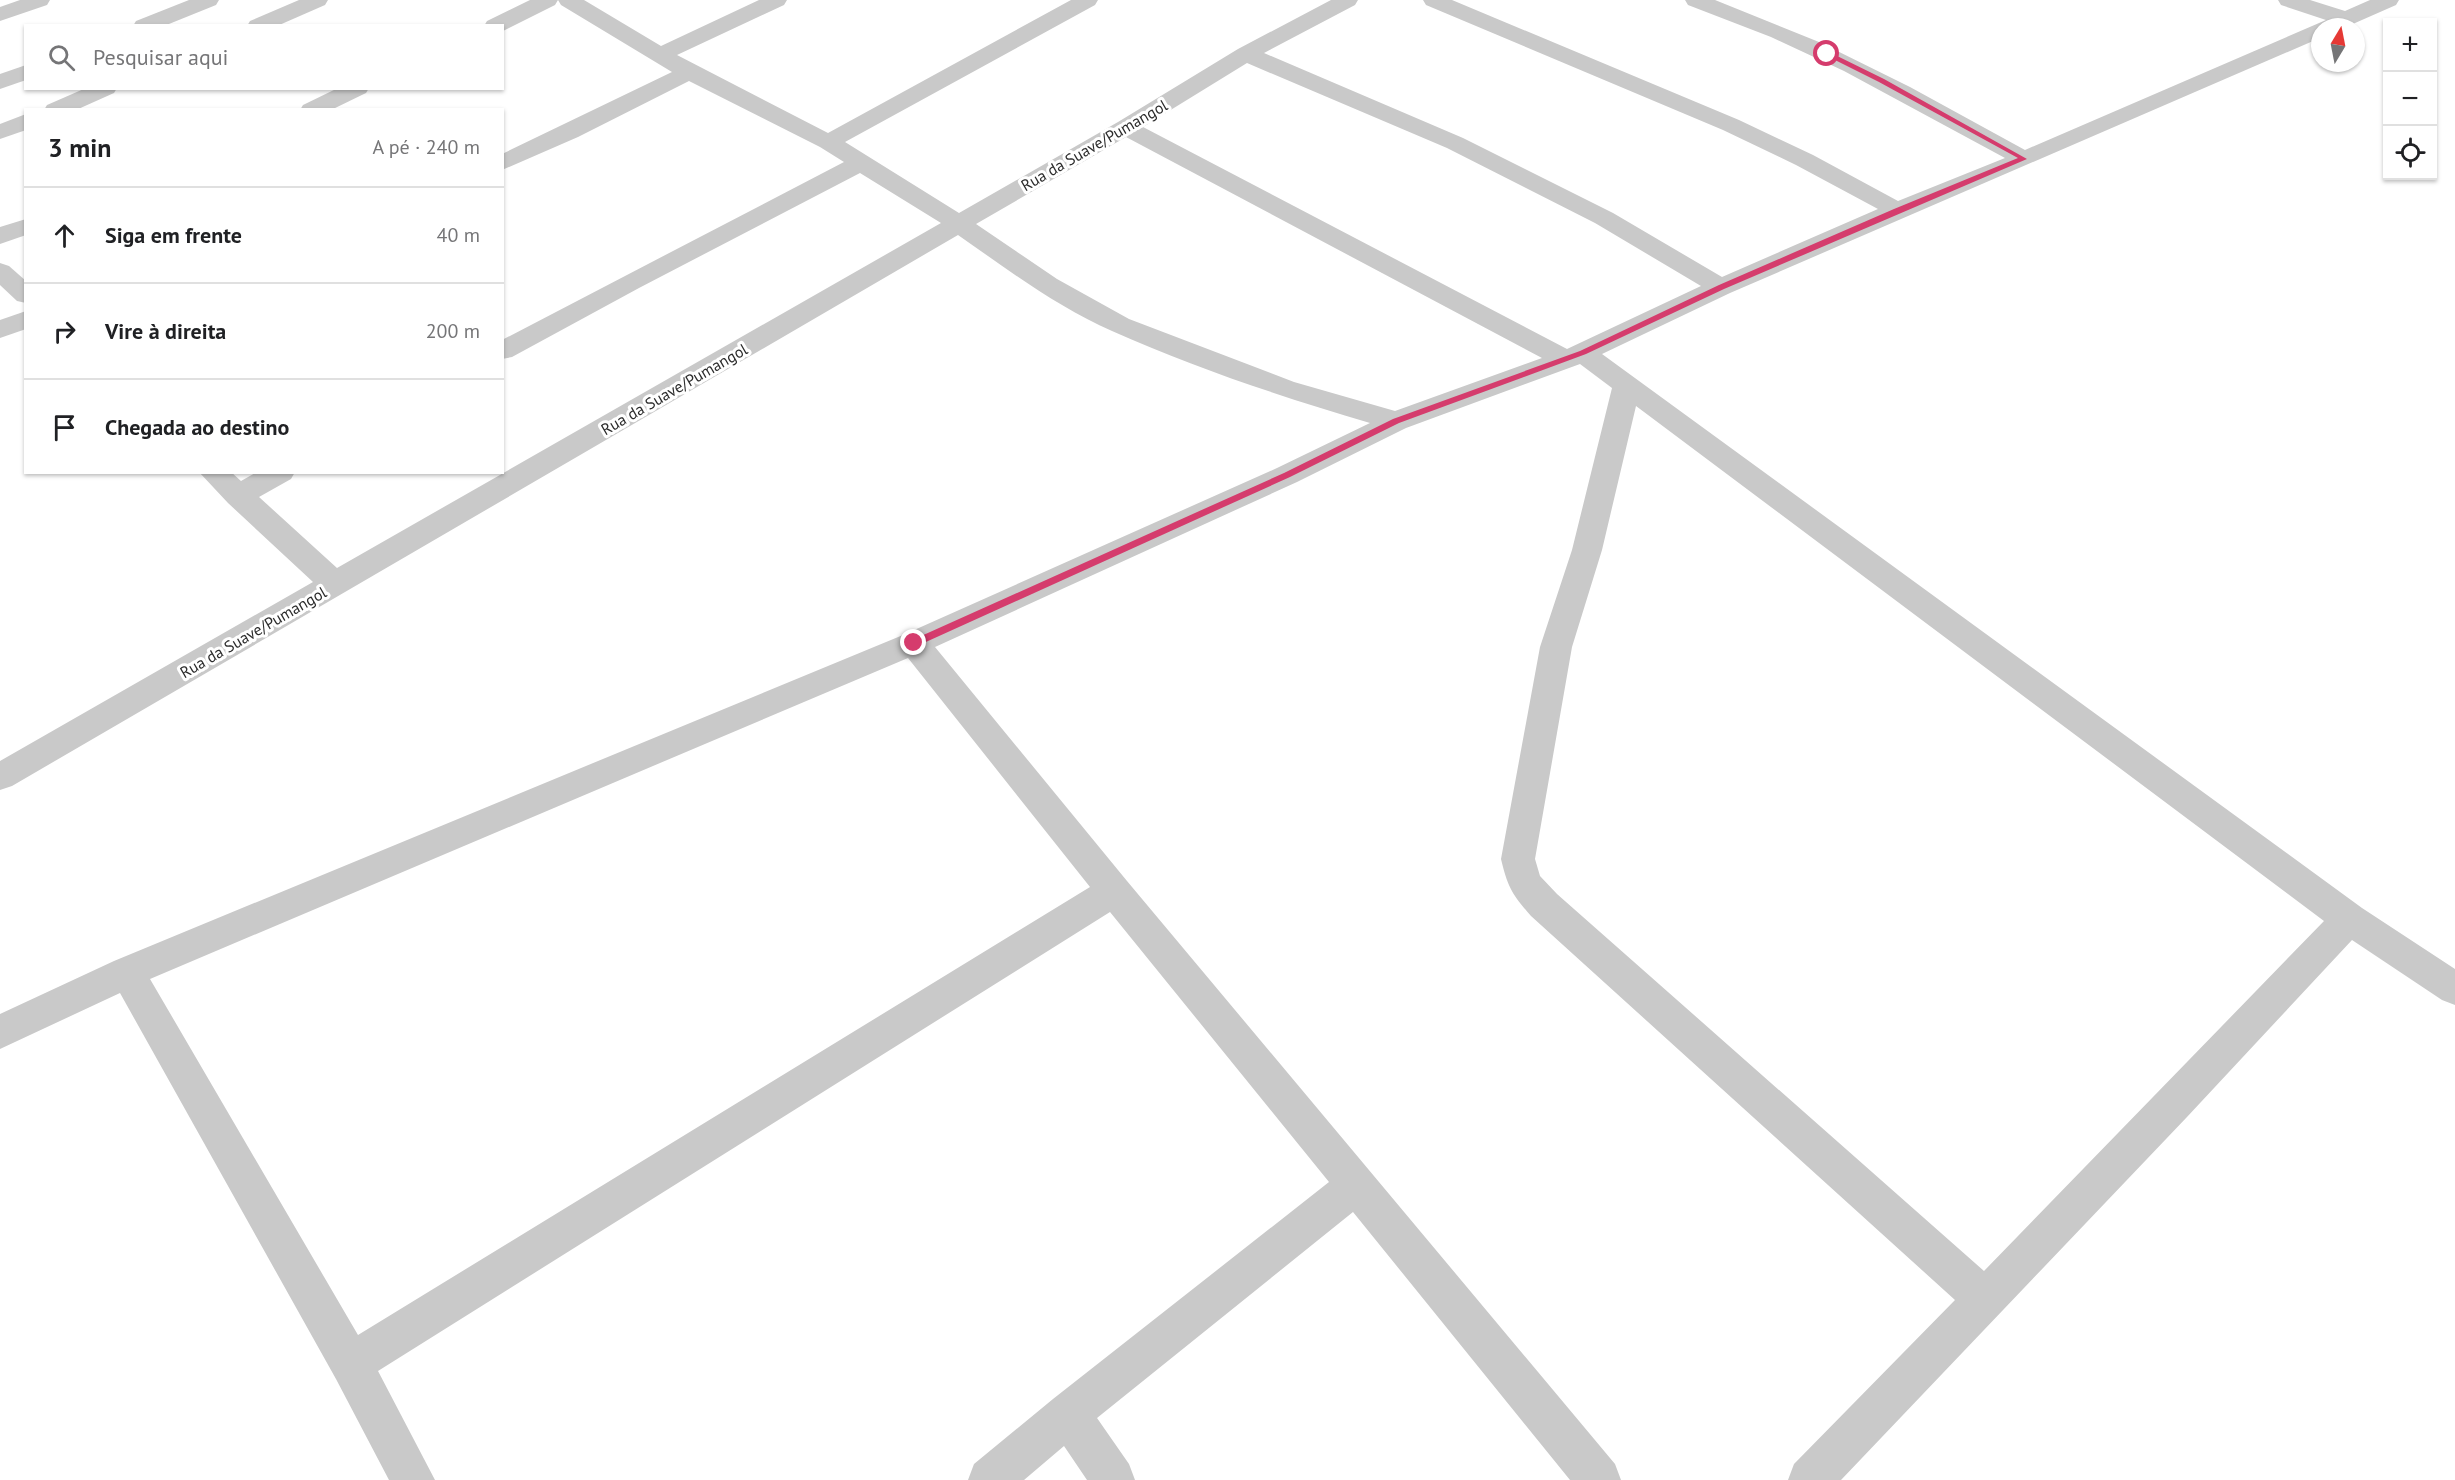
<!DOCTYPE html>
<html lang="pt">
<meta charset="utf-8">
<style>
:root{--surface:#fff;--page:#f2f2f2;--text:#202124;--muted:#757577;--line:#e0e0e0}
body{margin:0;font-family:"PT Sans",sans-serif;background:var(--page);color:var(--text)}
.controls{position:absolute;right:18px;top:18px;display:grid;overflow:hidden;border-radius:0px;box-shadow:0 2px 4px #0004}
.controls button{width:54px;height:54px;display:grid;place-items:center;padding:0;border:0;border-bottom:2px solid var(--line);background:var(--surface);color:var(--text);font:30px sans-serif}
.compass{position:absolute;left:2311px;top:18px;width:54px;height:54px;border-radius:50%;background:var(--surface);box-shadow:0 2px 4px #0004;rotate:10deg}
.stop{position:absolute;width:18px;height:18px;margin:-14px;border:4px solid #d53c6d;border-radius:50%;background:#fff}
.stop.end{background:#d53c6d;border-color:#fff;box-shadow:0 2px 6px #0008}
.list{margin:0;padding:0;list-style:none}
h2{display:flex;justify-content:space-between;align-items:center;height:78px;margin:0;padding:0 24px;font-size:26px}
h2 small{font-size:20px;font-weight:400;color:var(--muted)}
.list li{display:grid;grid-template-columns:39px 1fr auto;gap:18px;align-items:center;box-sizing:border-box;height:96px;padding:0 24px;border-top:2px solid var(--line)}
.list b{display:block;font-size:22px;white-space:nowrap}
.list em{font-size:20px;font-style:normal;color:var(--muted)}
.icon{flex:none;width:33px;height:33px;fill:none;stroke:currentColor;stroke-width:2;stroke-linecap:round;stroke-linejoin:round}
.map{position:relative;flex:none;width:2455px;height:1480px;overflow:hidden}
.search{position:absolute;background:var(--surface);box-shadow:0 2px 4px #0004;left:24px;top:24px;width:480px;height:66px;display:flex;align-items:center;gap:15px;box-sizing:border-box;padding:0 21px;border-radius:0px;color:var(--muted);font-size:22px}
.panel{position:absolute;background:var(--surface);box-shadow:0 2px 4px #0004;left:24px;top:108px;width:480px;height:366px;border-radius:0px}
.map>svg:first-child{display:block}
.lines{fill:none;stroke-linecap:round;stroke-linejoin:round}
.minor{fill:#c9c9c9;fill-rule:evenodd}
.route{fill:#d53c6d}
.labels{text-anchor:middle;stroke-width:6;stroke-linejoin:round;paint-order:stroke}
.street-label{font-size:16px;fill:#2c2c2c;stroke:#fff}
</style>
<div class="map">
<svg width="2455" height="1480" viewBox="0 0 2455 1480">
<rect width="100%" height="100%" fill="#fff"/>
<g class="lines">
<!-- minor -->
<g class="minor">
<polygon points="20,0 50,0 47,5 0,21 0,7"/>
<polygon points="189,0 219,0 216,5 164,26 133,26 136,21"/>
<polygon points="299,0 328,0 325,5 277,26 247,26 250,21"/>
<polygon points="530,0 558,0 555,5 503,31 502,26 484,26 487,21"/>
<path d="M558,0h26l77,46 98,-46h28l-3,5 -107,50 151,78 243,-133h27l-3,5 -250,137 114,71 159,-91 120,-73 93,-49h27l-3,5 -91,48 199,85 150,75 109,64 156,-68 -82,-44 -73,-35 -297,-125 -3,-5h29l287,120 74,35 85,46 107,-43 -161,-87 -73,-34 -83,-32 -3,-5h30l104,42 91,45 115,63 301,-130 -45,-15 -3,-5h32l35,11 25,-11h29l-3,5 -50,22h-26v11l-590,255 -128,61 760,554 93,61v36l-13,-5 -90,-60 -165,177 -346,363h-53l6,-16 161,-164 -424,-384c-19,-22 -23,-28 -30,-57l39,-212 32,-97 40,-162 -32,-24 -174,64 -109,54 -362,165 192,234 488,583 6,16h-51l-217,-268 -256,206 32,46 6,16h-48l-23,-34 -40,34h-56l6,-16 79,-65 276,-217 -219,-270 -732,459 57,109h-46l-53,-101 -216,-386 -120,56v-35l114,-53 789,-326 374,-167 93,-45c-88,-26 -175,-55 -258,-92 -55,-24 -105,-62 -154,-96l-946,551 -12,4v-29l313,-179 -85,-79 -29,-31h32l10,9 16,-9h38l-4,7 -32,18 78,71 604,-345 -81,-50 -221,115 -127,69 -10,2v-19l342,-178 -24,-15 -131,-66 -111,56 -76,33v-16l170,-82 -111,-67zM1247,63l200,85 148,75 106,63 -134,63 -424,-222zM1126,137l416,221 -147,53 -101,-29 -165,-63 -72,-40 -81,-55zM1636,406l688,515 -340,350 -427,-377 -17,-18 -5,-17 37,-212 30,-97zM908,658l182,229 -732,448 -208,-356z"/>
<polygon points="26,65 26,80 0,89 0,74"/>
<polygon points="86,88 117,88 114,93 76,110 44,110 47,105"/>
<polygon points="338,88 369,88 366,93 331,110 300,110 303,105"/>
<polygon points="26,114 26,130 0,139 0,124"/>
<polygon points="26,219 26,235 0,244 0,227"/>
<polygon points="0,263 9,266 26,281 26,303 17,301 0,285"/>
<polygon points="26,311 26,329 0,338 0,320"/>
</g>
</g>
<!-- route -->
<polygon class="route" points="1825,52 1829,52 1884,79 2027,159 1724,289 1586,354 1399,423 1290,477 917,646 910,646 910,641 1284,473 1393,419 1580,351 1719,285 1894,209 2018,158 1879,82 1825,55"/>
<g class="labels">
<!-- street labels -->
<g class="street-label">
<text transform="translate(1094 145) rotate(-30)" y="6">Rua da Suave/Pumangol</text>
<text transform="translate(674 389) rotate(-30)" y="6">Rua da Suave/Pumangol</text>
<text transform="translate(253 632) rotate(-30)" y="6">Rua da Suave/Pumangol</text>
</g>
</g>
</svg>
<div class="controls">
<button>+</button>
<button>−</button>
<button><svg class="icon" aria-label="locate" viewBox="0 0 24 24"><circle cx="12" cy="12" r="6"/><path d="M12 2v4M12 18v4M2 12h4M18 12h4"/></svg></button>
</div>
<svg class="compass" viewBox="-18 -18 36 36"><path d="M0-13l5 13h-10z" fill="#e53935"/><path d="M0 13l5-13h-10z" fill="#757577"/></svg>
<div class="stop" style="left:1827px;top:54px"></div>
<div class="stop end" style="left:914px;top:643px"></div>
<div class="search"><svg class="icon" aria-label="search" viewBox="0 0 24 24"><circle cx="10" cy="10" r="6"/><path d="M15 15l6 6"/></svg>Pesquisar aqui</div>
<section class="panel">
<h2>3 min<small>A pé · 240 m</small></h2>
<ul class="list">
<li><svg class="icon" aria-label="ahead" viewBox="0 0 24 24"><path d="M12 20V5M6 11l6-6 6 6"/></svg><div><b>Siga em frente</b></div><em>40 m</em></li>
<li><svg class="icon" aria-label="right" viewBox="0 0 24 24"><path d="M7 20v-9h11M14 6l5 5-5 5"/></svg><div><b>Vire à direita</b></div><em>200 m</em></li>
<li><svg class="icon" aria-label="arrive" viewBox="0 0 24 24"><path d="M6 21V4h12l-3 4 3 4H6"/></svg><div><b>Chegada ao destino</b></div></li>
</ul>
</section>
</div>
